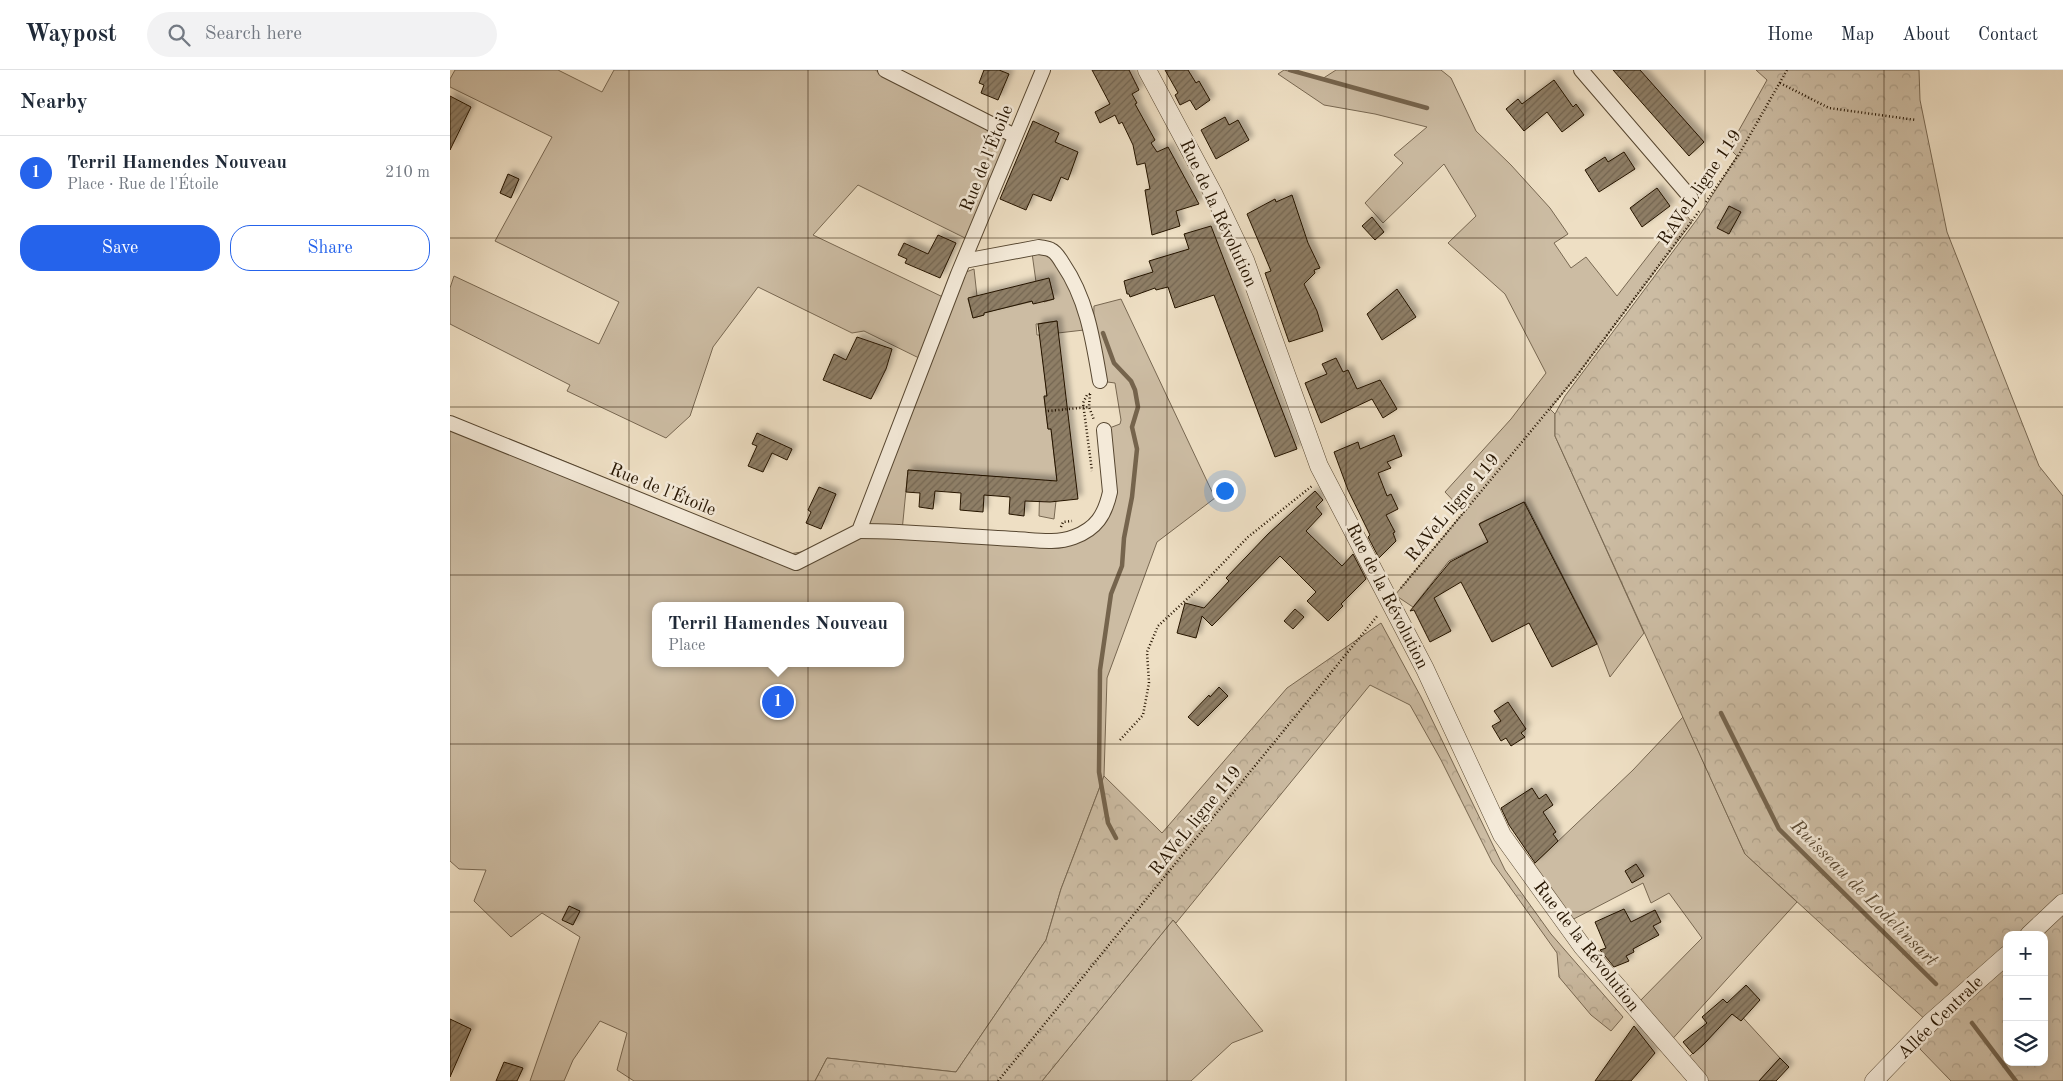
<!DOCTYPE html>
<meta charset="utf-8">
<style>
:root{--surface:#fff;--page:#f2f2f3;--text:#1f2937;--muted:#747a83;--line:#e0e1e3;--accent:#2563eb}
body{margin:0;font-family:"Old Standard TT",serif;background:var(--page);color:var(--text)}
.controls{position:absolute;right:15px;bottom:15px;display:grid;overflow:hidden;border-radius:10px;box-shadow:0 2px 12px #0003}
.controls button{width:45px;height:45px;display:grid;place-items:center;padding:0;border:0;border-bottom:1px solid var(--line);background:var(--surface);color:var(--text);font:25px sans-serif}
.you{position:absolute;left:774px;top:420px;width:18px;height:18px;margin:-12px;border:4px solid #fff;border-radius:50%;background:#1a73e8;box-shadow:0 0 0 8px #1a73e833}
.badge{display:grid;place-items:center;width:32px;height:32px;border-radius:50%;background:var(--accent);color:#fff;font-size:16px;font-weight:700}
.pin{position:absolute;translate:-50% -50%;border:2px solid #fff;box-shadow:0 1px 5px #0006}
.popup{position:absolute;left:202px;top:532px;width:252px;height:65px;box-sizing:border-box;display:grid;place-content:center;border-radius:10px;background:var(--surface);filter:drop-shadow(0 1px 4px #0005);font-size:16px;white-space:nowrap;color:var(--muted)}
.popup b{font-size:19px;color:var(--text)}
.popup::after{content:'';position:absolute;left:50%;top:100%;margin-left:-10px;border:10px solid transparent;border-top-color:var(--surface)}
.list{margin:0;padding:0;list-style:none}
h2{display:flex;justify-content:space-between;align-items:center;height:65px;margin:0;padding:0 20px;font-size:21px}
h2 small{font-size:16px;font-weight:400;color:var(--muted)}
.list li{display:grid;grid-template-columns:32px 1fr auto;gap:15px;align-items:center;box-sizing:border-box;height:75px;padding:0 20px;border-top:1px solid var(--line)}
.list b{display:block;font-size:19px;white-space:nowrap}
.list p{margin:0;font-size:16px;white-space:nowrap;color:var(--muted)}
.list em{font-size:16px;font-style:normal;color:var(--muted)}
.actions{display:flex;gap:10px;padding:15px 20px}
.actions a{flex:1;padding:11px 0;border:1px solid var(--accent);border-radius:20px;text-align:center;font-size:18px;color:var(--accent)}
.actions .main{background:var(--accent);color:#fff}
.icon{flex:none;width:28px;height:28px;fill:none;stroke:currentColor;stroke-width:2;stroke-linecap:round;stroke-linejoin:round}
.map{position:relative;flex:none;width:1613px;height:1011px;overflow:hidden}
header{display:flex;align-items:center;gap:30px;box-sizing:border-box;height:70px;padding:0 25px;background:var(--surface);border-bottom:1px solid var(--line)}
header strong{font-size:24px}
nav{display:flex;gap:28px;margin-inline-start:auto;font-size:18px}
.search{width:350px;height:45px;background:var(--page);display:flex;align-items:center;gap:12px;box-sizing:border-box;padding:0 18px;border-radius:28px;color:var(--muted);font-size:19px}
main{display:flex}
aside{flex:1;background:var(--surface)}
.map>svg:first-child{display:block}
.green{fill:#ccbca3;stroke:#786852;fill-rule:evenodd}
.forest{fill:url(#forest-crowns);stroke:#786852;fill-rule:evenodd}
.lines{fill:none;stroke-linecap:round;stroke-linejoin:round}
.stream{stroke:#75644d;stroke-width:4.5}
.building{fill:url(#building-hatch);stroke:#251400;filter:url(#shadow)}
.minor-casing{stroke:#574731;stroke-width:16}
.tertiary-casing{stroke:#574731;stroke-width:19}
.path{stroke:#251400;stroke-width:2.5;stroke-dasharray:1 2.5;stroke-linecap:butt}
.minor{stroke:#f4ead9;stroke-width:14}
.tertiary{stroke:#f4ead9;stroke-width:18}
.grid{fill:none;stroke:#251400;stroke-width:1;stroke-opacity:0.55}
.labels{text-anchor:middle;stroke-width:5;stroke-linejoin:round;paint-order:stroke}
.street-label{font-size:18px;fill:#251400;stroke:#f4ead9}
.water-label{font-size:19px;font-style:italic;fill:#5a4a34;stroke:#f4ead9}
</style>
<header>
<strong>Waypost</strong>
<div class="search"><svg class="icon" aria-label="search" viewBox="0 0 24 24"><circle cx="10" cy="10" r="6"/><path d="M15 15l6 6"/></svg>Search here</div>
<nav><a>Home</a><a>Map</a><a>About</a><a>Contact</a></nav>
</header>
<main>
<aside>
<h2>Nearby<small></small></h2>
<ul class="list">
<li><span class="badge">1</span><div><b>Terril Hamendes Nouveau</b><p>Place · Rue de l'Étoile</p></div><em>210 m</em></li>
</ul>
<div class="actions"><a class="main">Save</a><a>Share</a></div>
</aside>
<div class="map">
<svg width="1613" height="1011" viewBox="0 0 1613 1011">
<defs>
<pattern id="forest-crowns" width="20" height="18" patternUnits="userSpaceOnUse" patternTransform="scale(1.25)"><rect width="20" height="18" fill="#ccbca3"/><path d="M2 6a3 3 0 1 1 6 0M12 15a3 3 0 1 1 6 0" fill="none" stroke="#afa18b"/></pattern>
<pattern id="building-hatch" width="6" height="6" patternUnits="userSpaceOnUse" patternTransform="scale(1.25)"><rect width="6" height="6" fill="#8e7e66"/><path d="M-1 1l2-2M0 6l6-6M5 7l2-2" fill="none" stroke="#746652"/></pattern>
<filter id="shadow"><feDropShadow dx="4.5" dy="-4.5" stdDeviation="2.5" flood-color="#0004"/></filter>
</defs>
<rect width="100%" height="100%" fill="#eedfc4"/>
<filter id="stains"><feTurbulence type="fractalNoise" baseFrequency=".004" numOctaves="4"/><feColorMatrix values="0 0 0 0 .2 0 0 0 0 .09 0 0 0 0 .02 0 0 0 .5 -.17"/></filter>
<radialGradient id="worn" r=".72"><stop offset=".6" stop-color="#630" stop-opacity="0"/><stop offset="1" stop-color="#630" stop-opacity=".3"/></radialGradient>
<!-- green -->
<g class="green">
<polygon points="5,0 108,0 152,22 164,0 425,0 560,68 517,169 408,115 363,165 495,228 471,289 414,261 402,263 308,217 263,277 240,346 216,368 117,321 120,315 0,254 0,218 4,206 149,274 169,232 45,171 102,67 0,17 0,9"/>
<polygon points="834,0 872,9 886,0 991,0 1001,8 1026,61 1061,95 1100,138 1118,164 1104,173 1121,198 1136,187 1167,226 1233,141 1242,152 1125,308 1100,339 1105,344 1105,366 1194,563 1160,607 1147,573 1075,432 1030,453 1038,472 999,491 963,537 945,525 1014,442 995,422 1061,349 1096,303 1055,224 998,173 1026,146 994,94 933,153 915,133 953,93 944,85 977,57 925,44 874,35 828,4"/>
<path d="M582,183l18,2 24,38 10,37 -26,3 -1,-12 -21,3 1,11h3l7,61 -3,1 4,32h3l7,61 -3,1 1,10 -2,18 -15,-3 1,-36 -132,-10 -6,61 162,9 41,-23 -1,-87 16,-6 1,-4 -6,-37 -15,-2 -7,-38 1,-37 27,-7 94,199 -58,44 -50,136 -3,98 -43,113 -15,51 -90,132 -129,-14 -12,23h-181l-17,-11 10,-37 -27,-12 -27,39 -9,21h-34l50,-144 -38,-24 -31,24 -37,-36 12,-31 -27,-1 -9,-8v-445l94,37 245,101 50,-8 20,-16 99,-255 16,-6 3,27 -9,3 5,19 11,-3 -1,-2 59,-14 2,3 10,-3 -5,-20 -13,3zM205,536h245v57h-245z"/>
<polygon points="1233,647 1295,784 1347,832 1217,975 1184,937 1252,868 1219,823 1201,833 1193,813 1116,853 1079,802 1084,794 1183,700"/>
<polygon points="723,850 813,961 782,973 741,1011 592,1011"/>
<polygon points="1286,940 1330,988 1309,1011 1249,1011 1233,993"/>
</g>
<!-- forest -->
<g class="forest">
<path d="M1306,0h163l1,30 27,132 92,234 24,30v585h-112l-31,-32 9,-26 -184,-169 -190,-418v-22l10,-18 133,-178 39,-62 -8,-8 38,-68zM1557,865h37v127h-37z"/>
<polygon points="931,553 971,627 1055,800 1101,864 1173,947 1161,961 1141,945 1109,907 1107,883 1042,792 991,690 960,635 920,615 726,853 723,850 592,1011 365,1011 377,988 506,1002 596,870 611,819 654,706 712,763 837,618"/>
</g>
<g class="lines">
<!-- stream -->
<g class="stream">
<polyline points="840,0 977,38"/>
<polyline points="653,263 664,293 681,311 685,320 688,337 682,357 687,379 682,427 674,468 672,496 661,524 650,600 649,702 658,753 666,768"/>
<polyline points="1271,643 1329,759 1486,914"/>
<polyline points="1522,953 1566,1011"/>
</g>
</g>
<!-- building -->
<g class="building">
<polygon points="534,0 549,0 559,4 548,30 531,23 534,15 529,13"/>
<polygon points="642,0 679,0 689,20 682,24 687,33 685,34 705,70 701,73 707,82 718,77 749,134 726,141 730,156 702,165 695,120 700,119 695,93 687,95 683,75 672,52 669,54 665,45 650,53 645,42 660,34"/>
<polygon points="715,0 738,0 746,13 749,11 760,30 746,40 740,30 730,35 725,25 728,23"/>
<polygon points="1163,0 1190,0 1254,72 1239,86"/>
<polygon points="1104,10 1123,37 1126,34 1134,45 1112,62 1097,42 1074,61 1056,39 1068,29 1072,34"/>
<polygon points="0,26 21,37 0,80"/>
<polygon points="775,47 779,55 788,50 799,70 766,89 751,60"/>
<polygon points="583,51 609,63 605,72 628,82 618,110 611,107 601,131 583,124 576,140 550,129"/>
<polygon points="1174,82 1185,99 1149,122 1135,100 1155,87 1158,92"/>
<polygon points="58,104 69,109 61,128 50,123"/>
<polygon points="1207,118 1220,136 1192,157 1180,138"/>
<polygon points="842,125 858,173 870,198 864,200 865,203 854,214 867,241 873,261 839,272 815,203 821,201 797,144 825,129 826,132"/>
<polygon points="1279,136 1291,142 1279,164 1267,158"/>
<polygon points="922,147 934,162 925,170 912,156"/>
<polygon points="761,156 847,379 825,387 764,225 725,238 718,217 706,220 705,218 680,227 679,224 677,224 674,211 703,202 699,191 739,179 734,164"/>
<polygon points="488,165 506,173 490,208 455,193 457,189 448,185 454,173 478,184"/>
<polygon points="599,208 604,229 583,234 582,231 534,243 534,245 523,248 518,228"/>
<polygon points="947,219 966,247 932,270 917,244"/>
<polygon points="607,251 628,429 600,432 575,431 574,446 559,444 560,427 534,425 533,442 510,440 511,423 485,421 483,439 469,437 470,423 456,422 458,400 607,411 601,359 598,359 594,326 597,326 588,254"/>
<polygon points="407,267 442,279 436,299 421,329 373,310 384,284 396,290"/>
<polygon points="886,288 893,302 898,300 907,319 930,310 947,339 933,348 922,329 871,353 855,313 877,304 872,294"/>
<polygon points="307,363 342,379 337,390 322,383 313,402 298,396 307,376 302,374"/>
<polygon points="944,365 952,386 937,392 941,398 928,403 937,426 941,424 948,439 936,445 945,462 943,463 946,471 929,488 918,467 920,465 898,420 884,382 908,372 910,379"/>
<polygon points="369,417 386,424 371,459 356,453 361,442 358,440"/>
<polygon points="865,421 873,430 866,437 872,444 856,461 892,496 903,484 916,509 891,534 893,536 878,551 857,531 866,522 830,486 762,556 752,546 746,568 727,563 735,533 754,538 779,511 776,508 818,464"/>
<polygon points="1074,432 1147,574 1102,597 1079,553 1042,572 1011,512 984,528 1001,561 980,572 964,540 960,541 1000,492 1038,472 1029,454"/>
<polygon points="845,539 854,547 843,559 834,551"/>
<polygon points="769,617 778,626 748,656 738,647 759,625 760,627"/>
<polygon points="1058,632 1076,659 1071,663 1075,667 1061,676 1056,668 1051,671 1042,656 1051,651 1044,641"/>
<polygon points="1082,718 1089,729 1096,724 1103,735 1093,742 1106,762 1103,764 1108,771 1085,793 1059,755 1051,738"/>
<polygon points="1186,794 1194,806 1182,813 1175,801"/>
<polygon points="119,836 130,841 123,855 112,850"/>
<polygon points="1174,839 1181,852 1205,840 1211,852 1203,856 1209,865 1183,879 1184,882 1176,886 1179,891 1164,897 1150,880 1156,878 1145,852"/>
<polygon points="1296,915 1310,930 1291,951 1282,944 1255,973 1243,984 1233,972 1257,953 1252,947 1273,929 1277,933"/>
<polygon points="0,949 21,959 0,1007"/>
<polygon points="1184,956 1205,983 1181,1011 1145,1011"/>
<polygon points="1330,988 1339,997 1326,1011 1309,1011"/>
<polygon points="54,992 73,998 67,1011 46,1011"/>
</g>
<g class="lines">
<!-- minor casing -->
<g class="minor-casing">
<g id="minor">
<polyline points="435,0 565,66"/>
<polyline points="1131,0 1241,128"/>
<path d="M514,191l75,-14c4,1 9,1 12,3 5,2 9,9 12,14 24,35 30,76 37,117"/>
<polyline points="0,353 346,493 409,461 508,204 593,0"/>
<path d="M409,461c53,0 105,6 157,8 19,1 40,5 58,-2 22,-8 31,-22 36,-45l-6,-62"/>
</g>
</g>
<!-- tertiary casing -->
<g class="tertiary-casing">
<g id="tertiary">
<polyline points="697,0 764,125 795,190 869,396 975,599 1052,765 1132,876 1249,1011"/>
<polyline points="1579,865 1613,833"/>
<polyline points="1424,1011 1480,953 1557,885"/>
</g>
</g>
<!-- path -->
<g class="path">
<polyline points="1330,13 1379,38 1466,50"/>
<polyline points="1256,132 1288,86 1337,0"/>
<polyline points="640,324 637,325 633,333 642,401"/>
<polyline points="640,324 639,337 644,350"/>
<polyline points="598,341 639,337"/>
<polyline points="611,457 613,452 622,451"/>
<polyline points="951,518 1125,308 1250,140"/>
<polyline points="670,670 693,645 699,613 697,582 708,556 750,517 798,467 862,416"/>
<polyline points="548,1011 928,545"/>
</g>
<!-- minor -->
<use href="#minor" class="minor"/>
<!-- tertiary -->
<use href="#tertiary" class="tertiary"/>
</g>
<!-- grid -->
<path class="grid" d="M179,0v1011M358,0v1011M538,0v1011M717,0v1011M896,0v1011M1075,0v1011M1255,0v1011M1434,0v1011M0,168h1613M0,337h1613M0,505h1613M0,674h1613M0,842h1613"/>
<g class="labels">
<!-- street labels -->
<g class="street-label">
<text transform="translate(536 88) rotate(-68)" y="6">Rue de l'Étoile</text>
<text transform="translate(1249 117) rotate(-56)" y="6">RAVeL ligne 119</text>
<text transform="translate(769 143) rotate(65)" y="6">Rue de la Révolution</text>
<text transform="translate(213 419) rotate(22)" y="6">Rue de l'Étoile</text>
<text transform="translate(1002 437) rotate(-50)" y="6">RAVeL ligne 119</text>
<text transform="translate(938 526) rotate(63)" y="6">Rue de la Révolution</text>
<text transform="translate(745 750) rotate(-51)" y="6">RAVeL ligne 119</text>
<text transform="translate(1137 876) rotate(52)" y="6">Rue de la Révolution</text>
<text transform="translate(1490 947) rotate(-44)" y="6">Allée Centrale</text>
</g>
<!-- water labels -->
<g class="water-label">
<text transform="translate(1415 822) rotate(45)" y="7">Ruisseau de Lodelinsart</text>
</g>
</g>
<rect width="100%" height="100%" filter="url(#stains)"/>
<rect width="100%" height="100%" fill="url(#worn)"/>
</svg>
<div class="controls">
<button>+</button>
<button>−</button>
<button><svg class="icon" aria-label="layers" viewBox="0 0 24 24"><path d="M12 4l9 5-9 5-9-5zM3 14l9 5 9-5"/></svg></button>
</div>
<div class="you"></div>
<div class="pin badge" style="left:328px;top:632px">1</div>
<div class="popup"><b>Terril Hamendes Nouveau</b>Place</div>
</div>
</main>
